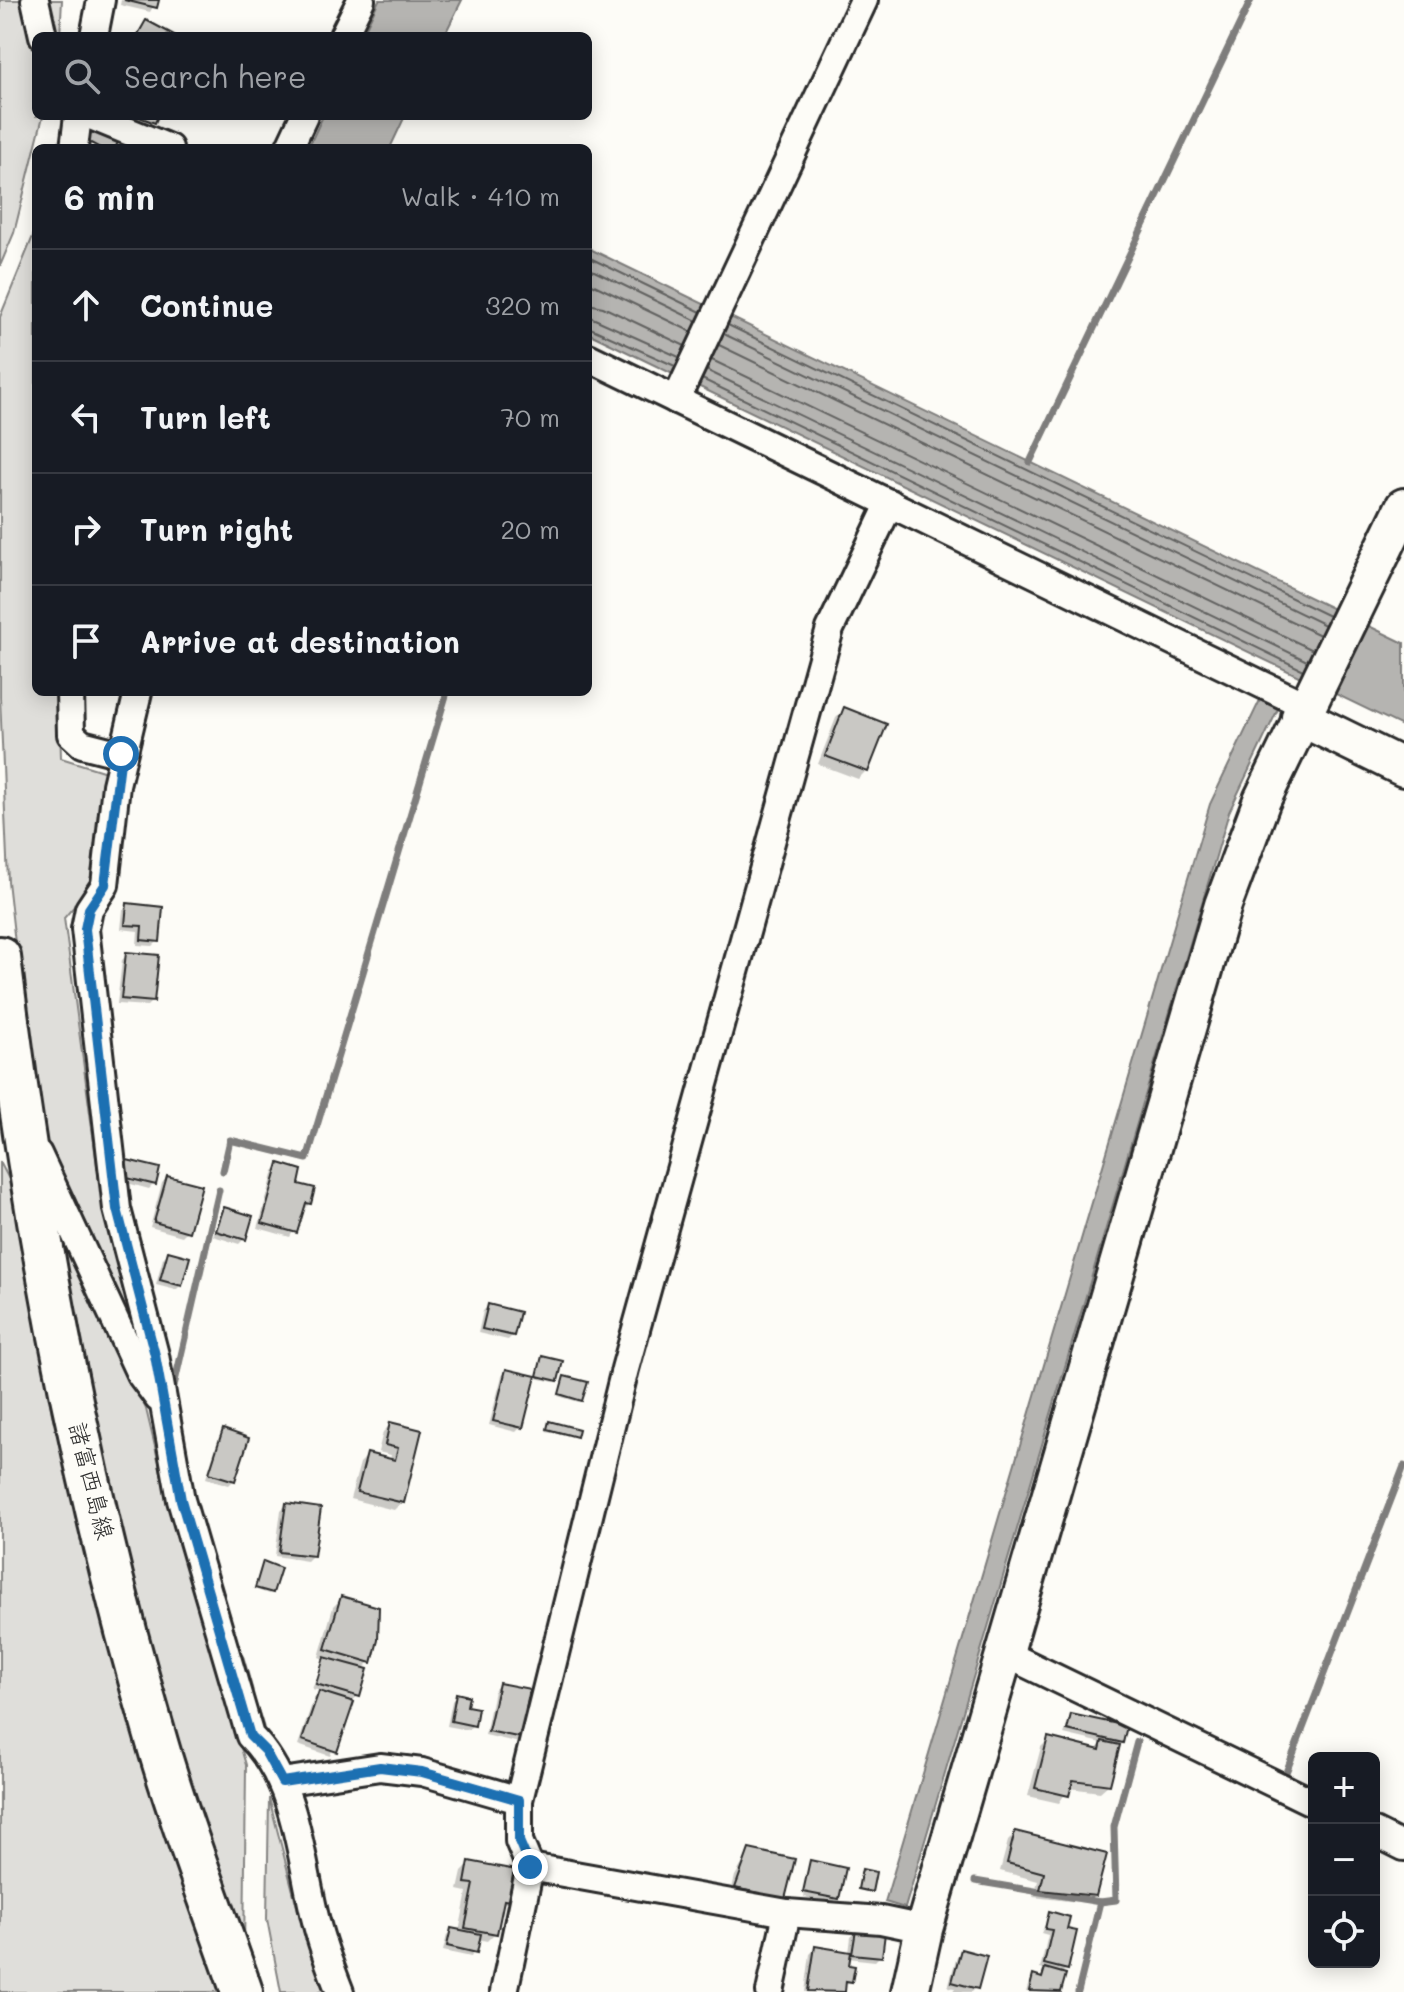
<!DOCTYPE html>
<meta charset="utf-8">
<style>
:root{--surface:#171b24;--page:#20242c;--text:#f1f3f6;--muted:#9ea1a6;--line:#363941}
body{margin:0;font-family:Mali,"Klee One",sans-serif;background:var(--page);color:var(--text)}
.controls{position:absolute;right:24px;bottom:24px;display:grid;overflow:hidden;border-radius:12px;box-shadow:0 4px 20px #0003}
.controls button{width:72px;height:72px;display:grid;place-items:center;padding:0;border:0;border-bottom:2px solid var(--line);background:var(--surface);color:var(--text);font:40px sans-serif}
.stop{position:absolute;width:24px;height:24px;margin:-18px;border:6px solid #1f6fb2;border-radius:50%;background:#fff}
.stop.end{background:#1f6fb2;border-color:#fff;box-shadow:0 2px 8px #0008}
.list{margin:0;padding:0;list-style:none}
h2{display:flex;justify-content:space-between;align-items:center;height:104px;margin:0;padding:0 32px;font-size:34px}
h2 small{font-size:26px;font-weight:400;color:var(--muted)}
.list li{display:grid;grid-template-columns:52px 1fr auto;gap:24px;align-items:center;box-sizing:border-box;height:112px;padding:0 32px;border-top:2px solid var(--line)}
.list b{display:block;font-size:30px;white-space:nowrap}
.list em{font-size:26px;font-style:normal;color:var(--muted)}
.icon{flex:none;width:44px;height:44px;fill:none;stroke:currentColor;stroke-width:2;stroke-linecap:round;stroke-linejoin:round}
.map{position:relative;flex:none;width:1404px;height:1992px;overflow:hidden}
.search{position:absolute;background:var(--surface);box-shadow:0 4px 20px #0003;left:32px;top:32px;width:560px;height:88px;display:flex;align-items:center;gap:20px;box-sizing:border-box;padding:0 28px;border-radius:12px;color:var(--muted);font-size:30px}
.panel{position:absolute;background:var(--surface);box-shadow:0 4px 20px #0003;left:32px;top:144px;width:560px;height:552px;border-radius:12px}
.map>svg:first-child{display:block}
.green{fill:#dfdeda;stroke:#858482;stroke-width:2}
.water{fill:#b5b4b1;stroke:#7e7d7b;stroke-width:2}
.shadow{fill:#0003}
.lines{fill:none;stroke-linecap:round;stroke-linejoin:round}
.shore{stroke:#626261;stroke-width:2}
.stream{stroke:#7e7d7b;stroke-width:7}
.building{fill:#c9c8c4;stroke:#2b2b2b;stroke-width:2}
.street-casing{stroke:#2b2b2b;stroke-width:32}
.secondary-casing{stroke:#2b2b2b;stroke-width:42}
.primary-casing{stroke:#2b2b2b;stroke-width:46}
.street{stroke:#fdfcf7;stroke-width:26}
.secondary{stroke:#fdfcf7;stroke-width:36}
.primary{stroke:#fdfcf7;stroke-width:40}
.route{stroke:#1f6fb2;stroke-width:10}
.labels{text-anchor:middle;stroke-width:6;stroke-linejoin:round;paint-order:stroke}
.street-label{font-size:24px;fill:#2b2b2b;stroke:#fdfcf7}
</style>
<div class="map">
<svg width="1404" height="1992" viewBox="0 0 1404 1992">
<rect width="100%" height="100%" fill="#fdfcf7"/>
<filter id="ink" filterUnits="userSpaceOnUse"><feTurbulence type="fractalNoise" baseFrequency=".0125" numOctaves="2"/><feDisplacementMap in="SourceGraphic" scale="16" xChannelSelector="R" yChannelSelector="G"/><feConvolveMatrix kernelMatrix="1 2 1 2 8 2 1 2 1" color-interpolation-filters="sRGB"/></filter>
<g filter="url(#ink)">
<!-- green -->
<g class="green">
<polygon points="0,0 26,0 36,51 36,116 43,116 14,233 0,266"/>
<polygon points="45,0 62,0 60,36 53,36"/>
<polygon points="36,229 36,692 59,692 61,758 106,772 89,889 64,918 102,1203 147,1366 35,1121 8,881 0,697 0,317"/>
<polygon points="0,1162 10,1181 52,1414 145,1757 226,1992 0,1992"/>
<polygon points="46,1189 146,1409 168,1501 246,1765 244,1959 181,1765 98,1443"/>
<polygon points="269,1798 303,1930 327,1992 281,1992 267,1919"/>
</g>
<!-- water -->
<g class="water">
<polygon points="379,0 462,0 444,36 362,36"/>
<polygon points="323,116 405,116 390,148 308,148"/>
<polygon points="588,248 1404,643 1404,727 588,333"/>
<polygon points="1260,700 1278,709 1229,812 905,1908 885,1902 1210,804"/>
</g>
<!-- shadow -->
<g class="shadow">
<polygon points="121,0 157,0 150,12 120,5"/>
<polygon points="120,116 156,116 149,127"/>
<polygon points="844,710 884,725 866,771 858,779 818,764 836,718"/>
<polygon points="128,905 158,941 153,946 137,945 138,931 121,929 123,910"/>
<polygon points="127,955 152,1001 147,1006 117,1004 122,960"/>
<polygon points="128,1162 154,1184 149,1189 120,1181"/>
<polygon points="279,1166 309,1203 290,1237 258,1228 274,1171"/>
<polygon points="167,1178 187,1231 182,1236 150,1227 162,1183"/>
<polygon points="224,1209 244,1239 239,1244 213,1236"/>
<polygon points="168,1253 181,1285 176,1290 156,1285 163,1258"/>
<polygon points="488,1306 513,1335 508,1340 478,1333 483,1311"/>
<polygon points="543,1358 556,1380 554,1382 536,1378"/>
<polygon points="507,1371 521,1427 516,1432 489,1425 502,1376"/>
<polygon points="563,1380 581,1400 579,1402 558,1396"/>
<polygon points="550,1423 575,1436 546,1431"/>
<polygon points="391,1424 420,1432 402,1502 394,1510 350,1499 360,1463 368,1455 390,1460 391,1455 378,1452 383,1432"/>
<polygon points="223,1432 234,1480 229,1485 206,1478 219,1437"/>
<polygon points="286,1505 312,1556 307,1561 275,1556 281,1510"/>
<polygon points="262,1566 271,1592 269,1594 254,1589"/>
<polygon points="341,1599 370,1662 362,1670 358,1696 352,1701 330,1756 298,1745 314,1698 321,1691 312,1689 324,1659 319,1657 333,1607"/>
<polygon points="499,1685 524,1711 531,1712 520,1743 485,1735 494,1690"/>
<polygon points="457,1696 473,1725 468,1730 447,1726 452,1701"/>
<polygon points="1072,1716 1121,1742 1109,1784 1100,1792 1069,1788 1059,1803 1028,1796 1041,1747 1049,1739 1095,1751 1102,1743 1064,1734"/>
<polygon points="1016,1833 1095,1895 1087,1903 1033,1897 1038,1881 1000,1871 1008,1841"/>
<polygon points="750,1851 783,1898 778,1903 731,1892 735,1876"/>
<polygon points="811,1862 837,1898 832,1903 804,1897"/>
<polygon points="470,1864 508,1900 501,1907 495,1933 487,1941 478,1939 471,1957 443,1951 447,1935 452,1930 459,1932 467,1892 458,1890 462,1872"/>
<polygon points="1050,1914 1065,1931 1066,1969 1061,1974 1064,1975 1060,1992 1026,1992 1029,1982 1034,1978 1039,1979 1045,1970 1040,1969 1048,1935 1041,1933"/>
<polygon points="856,1932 880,1956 875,1961 848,1958 850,1981 844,1986 842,1992 805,1992 810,1954 815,1949 849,1953 851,1937"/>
<polygon points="962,1951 976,1988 972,1992 952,1992 955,1988 948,1987 957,1956"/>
</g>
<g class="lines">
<!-- shore -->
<g class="shore">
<polyline points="588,257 701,312"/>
<polyline points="588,268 697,321"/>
<polyline points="588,282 692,332"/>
<polyline points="588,304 603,307 685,346"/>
<polyline points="588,316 679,357"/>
<polyline points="728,325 1329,616"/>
<polyline points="588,327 675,366"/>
<polyline points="724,334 1325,625"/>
<polyline points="719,345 1320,635"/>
<polyline points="712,360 1313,650"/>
<polyline points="706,370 1307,661"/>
<polyline points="702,379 1303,670"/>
</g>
<!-- stream -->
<g class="stream">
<polyline points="1030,462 1251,0"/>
<polyline points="223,1171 230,1140 307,1159 447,692"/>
<polyline points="174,1386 219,1190"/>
<polyline points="241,1658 250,1690"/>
<polyline points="256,1711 261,1727"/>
<polyline points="1285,1775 1404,1466"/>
<polyline points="975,1881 1100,1902 1078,1992"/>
<polyline points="1100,1902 1116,1900 1114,1827 1137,1742"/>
</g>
</g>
<!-- building -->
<g class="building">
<polygon points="124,0 159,0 157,8"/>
<polygon points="146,20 176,36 137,36"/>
<polygon points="137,116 158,116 155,123"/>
<polygon points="94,125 120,139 115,148 100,148 85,140"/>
<polygon points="844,707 887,724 868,772 825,756"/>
<polygon points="127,903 163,907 160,942 141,940 142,926 125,925"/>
<polygon points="126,952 159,955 154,1002 121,999"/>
<polygon points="127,1160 160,1168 156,1185 123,1177"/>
<polygon points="279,1163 302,1170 299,1184 315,1188 311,1204 306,1203 297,1233 262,1223"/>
<polygon points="167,1176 202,1185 189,1232 154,1222"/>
<polygon points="224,1207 253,1216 246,1240 216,1231"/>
<polygon points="168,1251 190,1257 182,1286 160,1280"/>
<polygon points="488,1304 520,1312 514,1336 482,1329"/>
<polygon points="542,1356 563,1361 558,1381 537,1376"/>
<polygon points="506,1369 536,1376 523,1428 493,1421"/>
<polygon points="564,1376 588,1382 582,1401 559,1394"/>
<polygon points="549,1421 579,1429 577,1437 547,1429"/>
<polygon points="390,1422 422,1430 404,1503 357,1492 367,1453 395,1460 398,1448 385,1445"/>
<polygon points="223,1429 249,1438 235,1481 209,1473"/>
<polygon points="286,1503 321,1508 314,1556 279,1552"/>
<polygon points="263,1561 281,1568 273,1593 255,1588"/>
<polygon points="341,1596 379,1607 378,1640 372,1663 325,1649"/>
<polygon points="324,1657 368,1669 360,1697 316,1684"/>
<polygon points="499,1683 530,1689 526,1709 533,1711 527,1739 488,1731"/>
<polygon points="319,1691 354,1702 337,1752 302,1740"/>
<polygon points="456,1693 469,1696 467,1706 478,1708 475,1726 451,1721"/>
<polygon points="1071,1714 1127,1726 1123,1743 1067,1730"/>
<polygon points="1048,1737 1100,1750 1102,1741 1120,1745 1110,1785 1073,1780 1069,1796 1035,1788"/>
<polygon points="1015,1831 1107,1854 1096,1896 1040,1890 1044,1873 1007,1863"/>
<polygon points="749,1849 795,1859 785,1899 735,1888"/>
<polygon points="810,1860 846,1868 839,1899 803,1892"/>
<polygon points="469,1861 516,1870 510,1901 504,1900 497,1934 465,1928 474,1884 465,1883"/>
<polygon points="862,1869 876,1872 872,1892 858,1889"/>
<polygon points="1049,1911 1070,1917 1067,1929 1077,1931 1068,1970 1044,1964 1052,1930 1045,1929"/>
<polygon points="451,1928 481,1934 477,1953 447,1946"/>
<polygon points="856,1930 885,1933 882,1957 852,1954"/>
<polygon points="815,1946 851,1952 849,1965 855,1966 852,1982 846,1981 845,1992 808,1991"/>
<polygon points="961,1949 987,1956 978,1989 952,1982"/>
<polygon points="1045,1968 1066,1974 1061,1992 1029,1991 1033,1975 1042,1978"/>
</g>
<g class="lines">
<!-- street casing -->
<g class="street-casing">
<g id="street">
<polyline points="35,0 43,36"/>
<polyline points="94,36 101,0"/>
<polyline points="343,36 361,0"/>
<polyline points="91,116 169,148"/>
<polyline points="74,148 78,116"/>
<polyline points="289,148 304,116"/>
<polyline points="588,357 1294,700 1300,717"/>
<polyline points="676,400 864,0"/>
<polyline points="70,692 71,734 82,744 121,754"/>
<path d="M138,692l-22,93 -11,100 -16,24 -4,20 32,280 38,146 26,145 69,236c48,48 50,123 66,185 6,25 15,48 24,71"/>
<polyline points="38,1154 140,1374 158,1398"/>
<polyline points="1004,1653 1314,1803"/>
<polyline points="282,1782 380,1767 422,1772 519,1800"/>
<polyline points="1374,1832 1404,1847"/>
<polyline points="530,1867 787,1913 881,1920 924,1929"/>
<polyline points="504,1992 530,1867 519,1841 519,1800 625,1369 830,629 890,503"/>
<polyline points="770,1992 787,1913"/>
</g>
</g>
<!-- secondary casing -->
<g class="secondary-casing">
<g id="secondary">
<polyline points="1300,717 1404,768"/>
<polyline points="910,1992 924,1929 1223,905 1262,800 1404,507"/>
</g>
</g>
<!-- primary casing -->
<g class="primary-casing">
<path id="primary" d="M0,957c32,266 82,531 158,789 24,83 56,164 84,246"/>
</g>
<!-- street -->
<use href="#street" class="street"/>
<!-- secondary -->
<use href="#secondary" class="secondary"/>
<!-- primary -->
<use href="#primary" class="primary"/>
</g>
</g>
<g class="lines" filter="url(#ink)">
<!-- route -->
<polyline class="route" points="121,754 105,885 89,909 85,929 117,1209 155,1355 181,1500 250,1736 265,1751 282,1782 380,1767 422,1772 519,1800 519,1841 530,1867"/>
</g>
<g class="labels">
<!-- street labels -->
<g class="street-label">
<text transform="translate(91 1481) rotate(76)" y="8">諸富西島線</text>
</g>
</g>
</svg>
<div class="controls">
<button>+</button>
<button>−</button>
<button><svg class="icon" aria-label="locate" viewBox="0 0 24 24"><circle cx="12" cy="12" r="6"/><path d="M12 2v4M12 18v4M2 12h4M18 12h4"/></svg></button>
</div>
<div class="stop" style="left:121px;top:754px"></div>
<div class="stop end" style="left:530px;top:1867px"></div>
<div class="search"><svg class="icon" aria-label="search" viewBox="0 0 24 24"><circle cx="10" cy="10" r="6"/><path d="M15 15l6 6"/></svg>Search here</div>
<section class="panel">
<h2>6 min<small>Walk · 410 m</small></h2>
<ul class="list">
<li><svg class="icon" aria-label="ahead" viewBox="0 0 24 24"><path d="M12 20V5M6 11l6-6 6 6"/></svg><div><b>Continue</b></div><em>320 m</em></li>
<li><svg class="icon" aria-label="left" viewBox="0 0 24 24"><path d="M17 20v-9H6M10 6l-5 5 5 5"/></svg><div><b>Turn left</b></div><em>70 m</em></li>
<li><svg class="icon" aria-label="right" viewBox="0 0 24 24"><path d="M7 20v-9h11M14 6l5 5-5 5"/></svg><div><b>Turn right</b></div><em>20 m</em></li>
<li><svg class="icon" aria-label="arrive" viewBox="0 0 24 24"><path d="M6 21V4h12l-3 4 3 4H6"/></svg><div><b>Arrive at destination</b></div></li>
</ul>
</section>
</div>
